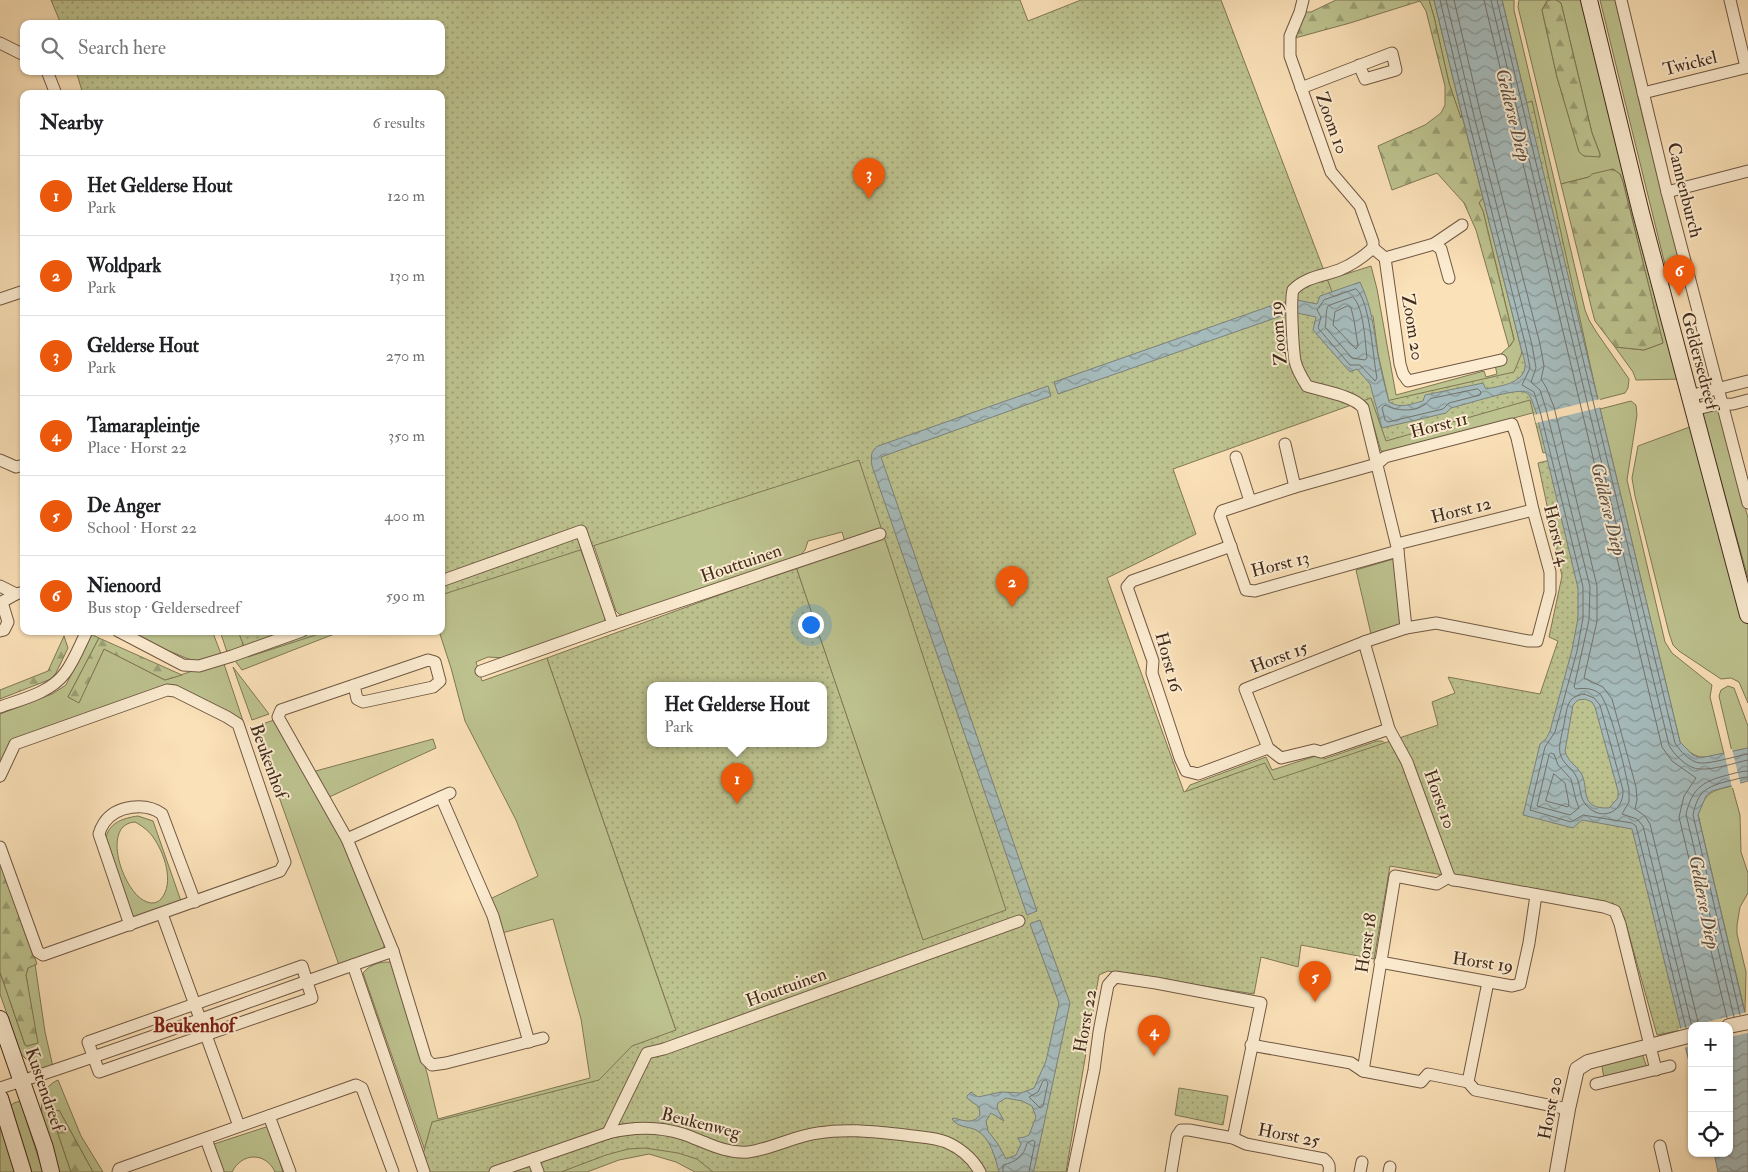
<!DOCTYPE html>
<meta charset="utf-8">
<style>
:root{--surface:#fff;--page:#f6f6f6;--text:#202124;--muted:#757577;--line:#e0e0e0;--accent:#ea580c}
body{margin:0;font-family:"IM FELL Double Pica",serif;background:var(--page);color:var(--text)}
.controls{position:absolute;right:15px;bottom:15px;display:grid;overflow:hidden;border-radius:10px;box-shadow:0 1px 4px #0004}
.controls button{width:45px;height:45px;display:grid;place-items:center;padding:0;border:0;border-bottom:1px solid var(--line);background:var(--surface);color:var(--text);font:25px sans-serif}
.you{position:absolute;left:810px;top:624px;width:18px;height:18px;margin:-12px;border:4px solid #fff;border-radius:50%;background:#1a73e8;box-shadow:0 0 0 8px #1a73e833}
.badge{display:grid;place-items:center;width:32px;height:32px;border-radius:50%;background:var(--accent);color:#fff;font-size:16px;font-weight:700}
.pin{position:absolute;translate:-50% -41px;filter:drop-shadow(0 1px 2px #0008)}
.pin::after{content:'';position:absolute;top:26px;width:18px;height:15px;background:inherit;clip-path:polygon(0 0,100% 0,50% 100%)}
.popup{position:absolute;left:647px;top:682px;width:180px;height:65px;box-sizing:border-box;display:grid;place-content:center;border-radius:10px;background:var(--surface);filter:drop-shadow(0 1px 4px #0005);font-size:16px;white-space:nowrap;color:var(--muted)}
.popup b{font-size:19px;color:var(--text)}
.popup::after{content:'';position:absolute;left:50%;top:100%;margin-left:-10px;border:10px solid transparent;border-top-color:var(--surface)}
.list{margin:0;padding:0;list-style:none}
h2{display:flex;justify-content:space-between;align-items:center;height:65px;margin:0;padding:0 20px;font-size:21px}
h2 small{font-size:16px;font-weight:400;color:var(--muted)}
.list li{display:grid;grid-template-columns:32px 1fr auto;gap:15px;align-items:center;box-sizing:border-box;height:80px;padding:0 20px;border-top:1px solid var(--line)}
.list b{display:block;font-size:19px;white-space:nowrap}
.list p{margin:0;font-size:16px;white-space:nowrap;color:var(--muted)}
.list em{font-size:16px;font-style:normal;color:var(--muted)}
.icon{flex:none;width:28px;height:28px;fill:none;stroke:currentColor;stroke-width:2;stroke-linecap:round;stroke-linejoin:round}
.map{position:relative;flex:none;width:1748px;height:1172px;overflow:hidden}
.search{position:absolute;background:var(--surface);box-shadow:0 1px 4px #0004;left:20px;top:20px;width:425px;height:55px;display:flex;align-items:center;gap:12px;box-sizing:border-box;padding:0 18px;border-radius:10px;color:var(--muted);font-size:19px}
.panel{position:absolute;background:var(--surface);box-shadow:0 1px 4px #0004;left:20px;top:90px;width:425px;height:545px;border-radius:10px}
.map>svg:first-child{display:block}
.grass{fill:#bdc38f;stroke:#807756;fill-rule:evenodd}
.forest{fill:url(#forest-firs);stroke:#807756}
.park{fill:url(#park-dots);stroke:#807756;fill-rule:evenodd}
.water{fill:url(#water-waves);stroke:#7d817b;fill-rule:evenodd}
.pier{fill:#fbe1b8}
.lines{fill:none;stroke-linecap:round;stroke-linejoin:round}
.shore{stroke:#74726b;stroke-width:1}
.minor-casing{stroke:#705843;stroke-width:13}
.tertiary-casing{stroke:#705843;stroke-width:16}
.secondary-casing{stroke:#422b1c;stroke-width:18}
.minor{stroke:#fcecd1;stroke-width:11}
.tertiary{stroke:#fcecd1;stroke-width:14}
.secondary{stroke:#fcecd1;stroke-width:16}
.labels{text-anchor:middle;stroke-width:4;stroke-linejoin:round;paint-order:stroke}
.street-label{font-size:18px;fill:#422b1c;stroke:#fcecd1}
.water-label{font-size:19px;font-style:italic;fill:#5b4f44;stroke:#fcecd1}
.neighbourhood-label{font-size:19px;font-weight:bold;fill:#7a1f14;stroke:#fcecd1}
</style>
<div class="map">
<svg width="1748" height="1172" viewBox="0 0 1748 1172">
<defs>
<pattern id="forest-firs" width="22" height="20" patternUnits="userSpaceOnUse" patternTransform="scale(1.25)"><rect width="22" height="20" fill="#bdc38f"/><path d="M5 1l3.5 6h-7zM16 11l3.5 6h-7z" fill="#9b9f74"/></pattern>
<pattern id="park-dots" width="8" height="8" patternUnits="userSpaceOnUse" patternTransform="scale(1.25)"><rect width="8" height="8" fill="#bdc38f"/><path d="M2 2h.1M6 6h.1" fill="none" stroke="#9b9f74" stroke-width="1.8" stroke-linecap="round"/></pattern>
<pattern id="water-waves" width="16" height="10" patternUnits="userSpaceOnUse" patternTransform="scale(1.25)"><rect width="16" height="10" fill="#a5baba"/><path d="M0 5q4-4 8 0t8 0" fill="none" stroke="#889796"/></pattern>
</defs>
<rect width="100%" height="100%" fill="#fbe1b8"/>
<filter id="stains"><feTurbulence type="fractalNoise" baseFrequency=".004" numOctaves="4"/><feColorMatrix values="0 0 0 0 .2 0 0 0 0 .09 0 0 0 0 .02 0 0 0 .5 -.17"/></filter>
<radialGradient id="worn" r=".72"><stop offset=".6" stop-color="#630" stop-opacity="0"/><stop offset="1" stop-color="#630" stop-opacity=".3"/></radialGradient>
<!-- grass -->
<g class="grass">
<polygon points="1429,0 1434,0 1462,115 1461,119 1449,83 1434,17"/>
<polygon points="1502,0 1514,0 1514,10 1585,310 1589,320 1597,333 1629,379 1628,388 1625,393 1598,400"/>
<polygon points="1519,0 1551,0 1547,1 1542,10 1557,77 1579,151 1584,156 1600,154 1592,133 1561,3 1556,0 1587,0 1683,379 1636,380 1633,372 1615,347 1644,350 1663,343 1623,182 1620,174 1613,169 1589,177 1561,184 1518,7"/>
<polygon points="1600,0 1615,0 1644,122 1684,277 1669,281"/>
<polygon points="1483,198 1521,348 1525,367 1520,378 1389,402 1378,354 1373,316 1320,296 1296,290 1371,266 1377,289 1396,395 1484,371 1486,377 1497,374 1494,360 1511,345 1514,339 1483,211 1479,203"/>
<polygon points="1370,384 1382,428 1530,395 1536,412 1388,452 1381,451 1367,403 1343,392"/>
<path d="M1631,401l5,4 1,10 -10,65 38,162 7,11 40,32 -2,12 14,57c-22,4 -28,7 -44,-12l-80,-333z"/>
<polygon points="1710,407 1719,411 1748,518 1748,578 1702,413"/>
<polygon points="1695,425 1748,623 1748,703 1739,682 1731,678 1721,679 1679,651 1673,645 1669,633 1635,496 1632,478 1638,446"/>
<polygon points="854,439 1027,915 926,950 796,567 847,549 842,532 808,541 805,550 800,556 624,615 619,614 616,611 592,540"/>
<path d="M578,543l27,70v7l-3,3 -98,35 -16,-1 -12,5 6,19 65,-23 132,381 -77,91 -171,38 -68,-195c7,-9 20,-13 31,-10l33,110 11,46 152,-41 -9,-59 -28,-100 -51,14 -12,-34 48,-23 -22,-56 -51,-99 -14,-53 -12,-37h2v-46z"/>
<polygon points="1397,558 1402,626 1371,634 1356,570"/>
<polygon points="120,631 209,631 213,633 221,654 196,662"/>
<polygon points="220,631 244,631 242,647 227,652"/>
<polygon points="309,631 342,631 242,670 233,658"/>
<polygon points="91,634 99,638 68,697 79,702 104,649 165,680 223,661 247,733 188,696 172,693 16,745 0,783 0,714 52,694 66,685"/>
<polygon points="233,667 269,714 252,720"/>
<polygon points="1728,686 1734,688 1748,726 1748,748 1732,752 1719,696 1721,690"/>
<polygon points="274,720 320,800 346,849 386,942 382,950 339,965 254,727"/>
<polygon points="433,739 436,748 327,798 312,772"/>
<polygon points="1377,741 1382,741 1386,744 1324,772 1178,802 1190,785 1266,757 1272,770 1322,754 1324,759"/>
<path d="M1732,786l8,29 1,37 7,21v20l-8,14 -3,18v9l9,38 -1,40 -47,-197c7,-22 12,-24 34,-29z"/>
<path d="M138,816l15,5 29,83 -48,17 -28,-84c4,-15 18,-19 32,-21zM135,822c7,4 13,8 18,15 11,15 22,46 8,62 -4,4 -8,5 -14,3 -24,-8 -47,-78 -12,-80z"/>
<polygon points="35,964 45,1032 53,1067 41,1069 31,1064 21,1054 0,994 0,972 25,1045 27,1046 37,1043 26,975 28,968"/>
<polygon points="1642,1053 1647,1068 1604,1079 1602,1066"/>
<path d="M58,1080l23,56 22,36h-10l-34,-62 -8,3 20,59h-12c-7,-25 -35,-77 -1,-92z"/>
<polygon points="20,1101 43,1172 31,1172 9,1107 14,1103"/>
<polygon points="0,1123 17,1172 0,1172"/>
<path d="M269,1126l14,46h-8c-9,-20 -33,-20 -43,0h-12l-7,-23 1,-5z"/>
<polygon points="622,1139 771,1172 695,1172 676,1162 649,1154 619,1160 587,1172 558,1172"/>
</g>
<!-- forest -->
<g class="forest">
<polygon points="1336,0 1429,0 1434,17 1449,83 1461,118 1462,115 1483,198 1479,203 1483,211 1514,340 1509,347 1476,230 1464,203 1437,173 1392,190 1378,146 1425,125 1441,113 1445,105 1445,86 1426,11 1420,1 1350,23 1295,38 1303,12 1311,12"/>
<polygon points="1551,0 1556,0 1561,3 1592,133 1600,154 1600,157 1584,156 1579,152 1557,77 1542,10 1547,1"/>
<polygon points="1613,169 1620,174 1623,182 1663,343 1644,350 1615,347 1595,321 1592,310 1561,184 1589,177 1592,174"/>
<polygon points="64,636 68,648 56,673 51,679 0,699 0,690 48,671"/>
<polygon points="99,638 182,675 165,680 104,649 79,703 68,697"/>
<polygon points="0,859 37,964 28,968 26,975 38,1043 27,1046 25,1045 0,972"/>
<polygon points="59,1110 93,1172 71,1172 51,1113"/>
</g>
<!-- park -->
<g class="park">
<path d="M51,0h969l8,21 53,-21h140l116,305 49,96 128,-29 9,-22 -55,-228 64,-21 74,336 -63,16 -13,-53 -144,41 -15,-43 -198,71 23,65 -89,44 77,214 81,-29 9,17 164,-55 -6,-23 23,-9 -7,-16 92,17 18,-53 -9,-4 13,-61 -24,-113 69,-17 72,301 33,41 -16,17 47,213 -51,8v2l-35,7 -33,-118 -10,-13 -224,-38 -16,93 -73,-14 -3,22 -37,-10 -7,37 -146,-23 -9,4 -33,197h-353l-16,-13 -19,-6 -33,-5 -17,1 -22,6 -45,17h-143l14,-50 167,-42 33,-34 44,-16 -129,-372 249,-91 127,373 83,-30 -147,-450 -418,135v-501h-358l-7,-23h365v-47h-380zM651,685h172v58h-172z"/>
<polygon points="238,631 328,631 248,657"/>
<polygon points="1179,1088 1228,1096 1223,1125 1175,1115"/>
</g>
<!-- water -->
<g class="water">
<path d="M1434,0h68l178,742 13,13 7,3 48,-10v33l-36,10 -6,5 -8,19 50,211v146h-30l-4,-19h15v-127h-37v48l-60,-245 -50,-9 -9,8 -50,-13 17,-71 6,-5 4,-8 22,-81 6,-32v-30l-42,-176c-3,-6 -4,-17 -11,-20 -10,-4 -61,13 -74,16l-5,5 -64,15 -12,-44 -13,-15 -7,3 -37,-42 3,-13 -19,-4 -16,3 -223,78 -4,-12 222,-78 21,-4 20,4 3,-8 40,-14c13,28 13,45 18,73 3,16 7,31 11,47 12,7 22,2 34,-1l2,-6 58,-12 3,6c13,-3 37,-5 39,-22 1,-5 -3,-14 -4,-19l-59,-233zM1585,699l7,3 3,5 23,84v7l-9,10c-31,1 -19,-19 -28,-35 -6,-9 -13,-11 -16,-22l8,-46 5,-5z"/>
<path d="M1048,386l3,10 -170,61 156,454 -10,4 -155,-449c-1,-8 -2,-15 6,-20z"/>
<path d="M1040,920l30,83 -36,167 -1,2h-34c-4,-14 -8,-34 -23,-42 -8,-4 -18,-2 -24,-11l1,-1c10,2 19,7 27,-3l-1,-8 -12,-9v-2l4,-4 7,5 23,-5 20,1 13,-5 12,-27 13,-58 -29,-79zM1006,1098l16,3 10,5 4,11 -7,18 -4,2 -7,1 3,6 -5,11 -10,4 -8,-15 -10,-13 -2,-10 5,-8 13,8 -7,-13 1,-5z"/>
</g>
<!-- pier -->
<g class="pier">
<polygon points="1600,399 1602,407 1536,423 1534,415"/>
<polygon points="1732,749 1741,786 1732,788 1724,751"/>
<polygon points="1747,1012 1748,1033 1729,1037 1729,1026 1692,1026 1692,1046 1683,1048 1678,1029"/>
</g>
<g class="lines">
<!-- shore -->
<g class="shore">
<polyline points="1440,0 1467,114 1526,347 1530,368 1522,385 1534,392 1540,411 1583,587 1583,618 1577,651 1555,732 1545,747 1530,810 1571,822 1583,815 1632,823 1636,826 1686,1028"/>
<path d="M1446,0l27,112 59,233 4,23 -5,14 9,8 6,19 44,178 -1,33 -15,67 2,2c8,-1 16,-1 23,4 10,8 27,80 30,97v12l-7,12 15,5 6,7 49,201"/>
<polyline points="1454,0 1480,111 1540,344 1544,366 1541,379 1546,387 1554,407 1597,586 1597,621 1584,678 1603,687 1612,699 1636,787 1637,800 1635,809 1645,816 1650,824 1699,1026"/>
<polyline points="1484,0 1662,747 1672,761 1696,778 1684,796 1679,817 1727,1018"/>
<path d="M1491,0l178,745c5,10 19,24 31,24 14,1 34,-6 48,-9"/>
<path d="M1497,0l178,743c5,8 15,19 25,20 11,1 36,-7 48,-9"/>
<path d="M1356,289c14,10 17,70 21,89l-2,3 -15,-16h-10l-32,-37 3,-11 -4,-7 7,-10z"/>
<path d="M1353,297c11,10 12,45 14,61l-2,2 -13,-2 -27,-31c2,-8 0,-15 3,-21z"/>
<polygon points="1348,306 1351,308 1354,320 1358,346 1356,349 1333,325 1335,312"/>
<path d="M1478,389l3,3 -1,3 -31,8 -6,6 -55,13 -3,-2 -3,-12 3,-3c13,7 36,8 45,-6z"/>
<path d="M1584,694l10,4 6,7 23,85c1,22 -21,32 -36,16 -8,-8 -6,-19 -10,-28 -4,-10 -15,-14 -17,-25 -2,-10 4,-24 5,-35 3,-14 3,-21 19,-24z"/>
<polygon points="1551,753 1554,754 1558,765 1571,779 1576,800 1579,808 1570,815 1537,806 1549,755"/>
<polygon points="1554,774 1565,783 1569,804 1568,807 1546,801"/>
<path d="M1740,1015l-47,-200c5,-24 13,-28 35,-34 7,-1 13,-4 20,-4"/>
<path d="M1734,1017l-48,-203c6,-24 15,-32 38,-38 8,-2 16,-5 24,-5"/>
<polygon points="1046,1080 1048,1083 1043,1106 1040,1108 1029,1097 1038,1092 1043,1081"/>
<path d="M1003,1172v-7c13,-3 21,-9 24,-22l6,-3 2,2 -6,30"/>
</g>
<!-- minor casing -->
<g class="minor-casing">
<g id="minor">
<polyline points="1303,0 1300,12 1290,36 1290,56 1331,172 1360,206 1373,242 1373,248"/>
<polyline points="1621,0 1667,192 1748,503"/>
<polyline points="1730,0 1746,67"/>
<polyline points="0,43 24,55"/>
<polyline points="47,71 56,94"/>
<polyline points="1301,88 1392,53 1396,70 1365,79 1359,65"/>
<polyline points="1643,93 1748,67"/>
<polyline points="1667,192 1748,171"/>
<polyline points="1434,244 1462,225"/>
<path d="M1373,248c-10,9 -21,17 -34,22 -16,6 -34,7 -46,20 -3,10 0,59 2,71 2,9 7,17 12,25 16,5 47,10 56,22l35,143 8,77 -42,14 -119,47 23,59 13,10 33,-8 7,2 68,-23"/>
<polyline points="1373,248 1385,258 1400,364 1403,374 1408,381 1501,360"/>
<polyline points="1385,258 1434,244 1441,249 1449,278"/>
<polyline points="0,299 24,291"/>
<polyline points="1689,396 1748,381"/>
<polyline points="1693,410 1713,405 1733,404 1748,400"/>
<polyline points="1285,444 1295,487"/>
<polyline points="1236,457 1250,501"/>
<polyline points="0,460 16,467 24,465"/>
<polyline points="1397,544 1533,510"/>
<polyline points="1231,546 1132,581 1127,587 1153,661 1152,673 1180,758 1186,771 1198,774 1268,748"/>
<polyline points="1398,551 1255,591 1246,590 1220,516 1222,511 1295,487 1377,464 1385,457 1512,424 1517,438 1533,510 1550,572 1550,592 1537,641 1528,641 1436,623 1406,628"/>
<polyline points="441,581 581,531 613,624"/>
<polyline points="0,586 16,594"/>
<polyline points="0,603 16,594 24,592"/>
<polyline points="0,631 4,630 8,622 2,602"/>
<polyline points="118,631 183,665 199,666 232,656 302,631"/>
<polyline points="1364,642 1389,729 1407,762 1449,877 1453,880 1461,881 1604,907 1615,911 1620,924 1656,1070"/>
<polyline points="481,671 613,624 880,534"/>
<path d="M0,707c23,-8 50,-14 65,-34 9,-12 15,-28 22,-42"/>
<polyline points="0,776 15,744 167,690 175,691 227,717 238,724 285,862 280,871 43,955 38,952 0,847"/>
<polyline points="450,793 347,839 393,951 426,1059 432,1065 446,1063 543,1038"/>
<polyline points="441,797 493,916 529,1042"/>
<polyline points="347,839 278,717 281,710 428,660 435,662 440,681 433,687 363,702 357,699 354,685"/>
<polyline points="162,914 239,1126"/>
<path d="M130,925l-31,-91c1,-4 3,-8 5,-11 12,-18 42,-21 58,-9l33,88"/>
<polyline points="1380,962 1512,986 1520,984 1529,943 1536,895"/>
<polyline points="353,965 424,1172"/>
<polygon points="302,966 312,998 99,1072 88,1042"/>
<polyline points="1251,1045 1351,1063 1363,1071 1421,1082 1428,1074 1468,1082 1475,1090 1568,1109"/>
<polyline points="1363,1071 1395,876 1437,884 1449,877"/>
<polyline points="1468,1082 1488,982"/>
<polyline points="1596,1084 1670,1066"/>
<path d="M0,1088c132,-42 262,-92 393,-137"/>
<polyline points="269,1116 290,1172"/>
<polyline points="608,1133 647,1053 664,1049 1019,921"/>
<polyline points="206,1139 218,1172"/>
<polyline points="1660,1146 1666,1172"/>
<polyline points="533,1159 538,1172"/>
<polyline points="118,1172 119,1169 356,1085 362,1088 393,1172"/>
<path d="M495,1172l113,-39c24,-6 50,-7 75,1 21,7 41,20 65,18 24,-3 46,-16 70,-19 29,-5 58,-1 87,2 13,2 29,2 41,7 14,6 27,17 34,30"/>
<polyline points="1073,1172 1094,1070 1099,1032 1108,985 1115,977 1156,983 1261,1003 1233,1138"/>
<path d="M1171,1172l6,-36 4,-6h8l44,8 13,6 78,15c5,4 6,7 5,13"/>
<polyline points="1360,1172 1362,1162"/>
<polyline points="1389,1172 1390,1167"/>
</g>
</g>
<!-- tertiary casing -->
<g class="tertiary-casing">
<g id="tertiary">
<polyline points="1729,1026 1748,1022"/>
<polyline points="1557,1172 1568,1109 1577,1069 1588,1062 1692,1035"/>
</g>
</g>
<!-- secondary casing -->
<g class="secondary-casing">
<g id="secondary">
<polyline points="1589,0 1641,213 1748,615"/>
<polyline points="0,1019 45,1148 51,1172"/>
<polyline points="0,1098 23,1172"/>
</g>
</g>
<!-- minor -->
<use href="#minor" class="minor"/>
<!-- tertiary -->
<use href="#tertiary" class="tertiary"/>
<!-- secondary -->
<use href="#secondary" class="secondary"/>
</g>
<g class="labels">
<!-- street labels -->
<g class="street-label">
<text transform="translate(1690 63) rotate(-14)" y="6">Twickel</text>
<text transform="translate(1332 123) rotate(70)" y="6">Zoom 10</text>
<text transform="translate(1685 190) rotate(76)" y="6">Cannenburch</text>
<text transform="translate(1413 327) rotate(81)" y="6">Zoom 20</text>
<text transform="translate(1278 333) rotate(-95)" y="6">Zoom 19</text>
<text transform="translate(1700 361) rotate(75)" y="6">Geldersedreef</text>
<text transform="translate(1439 425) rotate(-14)" y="6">Horst 11</text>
<text transform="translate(1461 510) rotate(-14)" y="6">Horst 12</text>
<text transform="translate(1557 535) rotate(76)" y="6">Horst 14</text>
<text transform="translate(741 563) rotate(-19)" y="6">Houttuinen</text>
<text transform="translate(1280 564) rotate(-14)" y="6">Horst 13</text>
<text transform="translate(1279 657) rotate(-21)" y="6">Horst 15</text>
<text transform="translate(1169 662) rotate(75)" y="6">Horst 16</text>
<text transform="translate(269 761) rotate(70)" y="6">Beukenhof</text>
<text transform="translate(1440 799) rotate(70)" y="6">Horst 10</text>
<text transform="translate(1366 943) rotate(-81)" y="6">Horst 18</text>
<text transform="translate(1483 962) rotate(8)" y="6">Horst 19</text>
<text transform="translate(786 987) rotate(-20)" y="6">Houttuinen</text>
<text transform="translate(1085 1021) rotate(-80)" y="6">Horst 22</text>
<text transform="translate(45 1089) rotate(71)" y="6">Kustendreef</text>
<text transform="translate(1550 1108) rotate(-79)" y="6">Horst 20</text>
<text transform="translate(701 1123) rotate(14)" y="6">Beukenweg</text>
<text transform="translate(1289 1135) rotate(11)" y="6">Horst 25</text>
</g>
<!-- water labels -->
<g class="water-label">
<text transform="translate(1514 115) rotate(76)" y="7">Gelderse Diep</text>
<text transform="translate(1609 509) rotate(76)" y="7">Gelderse Diep</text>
<text transform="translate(1705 902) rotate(79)" y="7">Gelderse Diep</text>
</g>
<!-- neighbourhood labels -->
<g class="neighbourhood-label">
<text x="194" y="1032">Beukenhof</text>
</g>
</g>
<rect width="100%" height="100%" filter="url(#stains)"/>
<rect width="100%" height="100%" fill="url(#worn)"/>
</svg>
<div class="controls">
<button>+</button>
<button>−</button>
<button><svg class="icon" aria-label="locate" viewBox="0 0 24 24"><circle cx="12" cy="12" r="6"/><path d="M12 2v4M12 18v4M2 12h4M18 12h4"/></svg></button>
</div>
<div class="you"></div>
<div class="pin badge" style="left:737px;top:804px">1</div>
<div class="popup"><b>Het Gelderse Hout</b>Park</div>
<div class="pin badge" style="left:1012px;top:607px">2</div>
<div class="pin badge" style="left:869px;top:199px">3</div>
<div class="pin badge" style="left:1154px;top:1056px">4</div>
<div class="pin badge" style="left:1315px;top:1002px">5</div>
<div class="pin badge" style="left:1679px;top:296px">6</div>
<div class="search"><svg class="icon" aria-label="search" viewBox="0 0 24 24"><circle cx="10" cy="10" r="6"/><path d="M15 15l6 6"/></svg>Search here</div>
<section class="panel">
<h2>Nearby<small>6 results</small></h2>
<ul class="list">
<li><span class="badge">1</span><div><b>Het Gelderse Hout</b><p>Park</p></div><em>120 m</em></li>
<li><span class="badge">2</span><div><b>Woldpark</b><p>Park</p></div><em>130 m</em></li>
<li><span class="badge">3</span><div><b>Gelderse Hout</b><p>Park</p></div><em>270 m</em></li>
<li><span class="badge">4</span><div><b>Tamarapleintje</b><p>Place · Horst 22</p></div><em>350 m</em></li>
<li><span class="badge">5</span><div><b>De Anger</b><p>School · Horst 22</p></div><em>400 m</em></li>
<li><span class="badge">6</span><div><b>Nienoord</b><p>Bus stop · Geldersedreef</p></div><em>590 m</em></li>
</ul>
</section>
</div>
